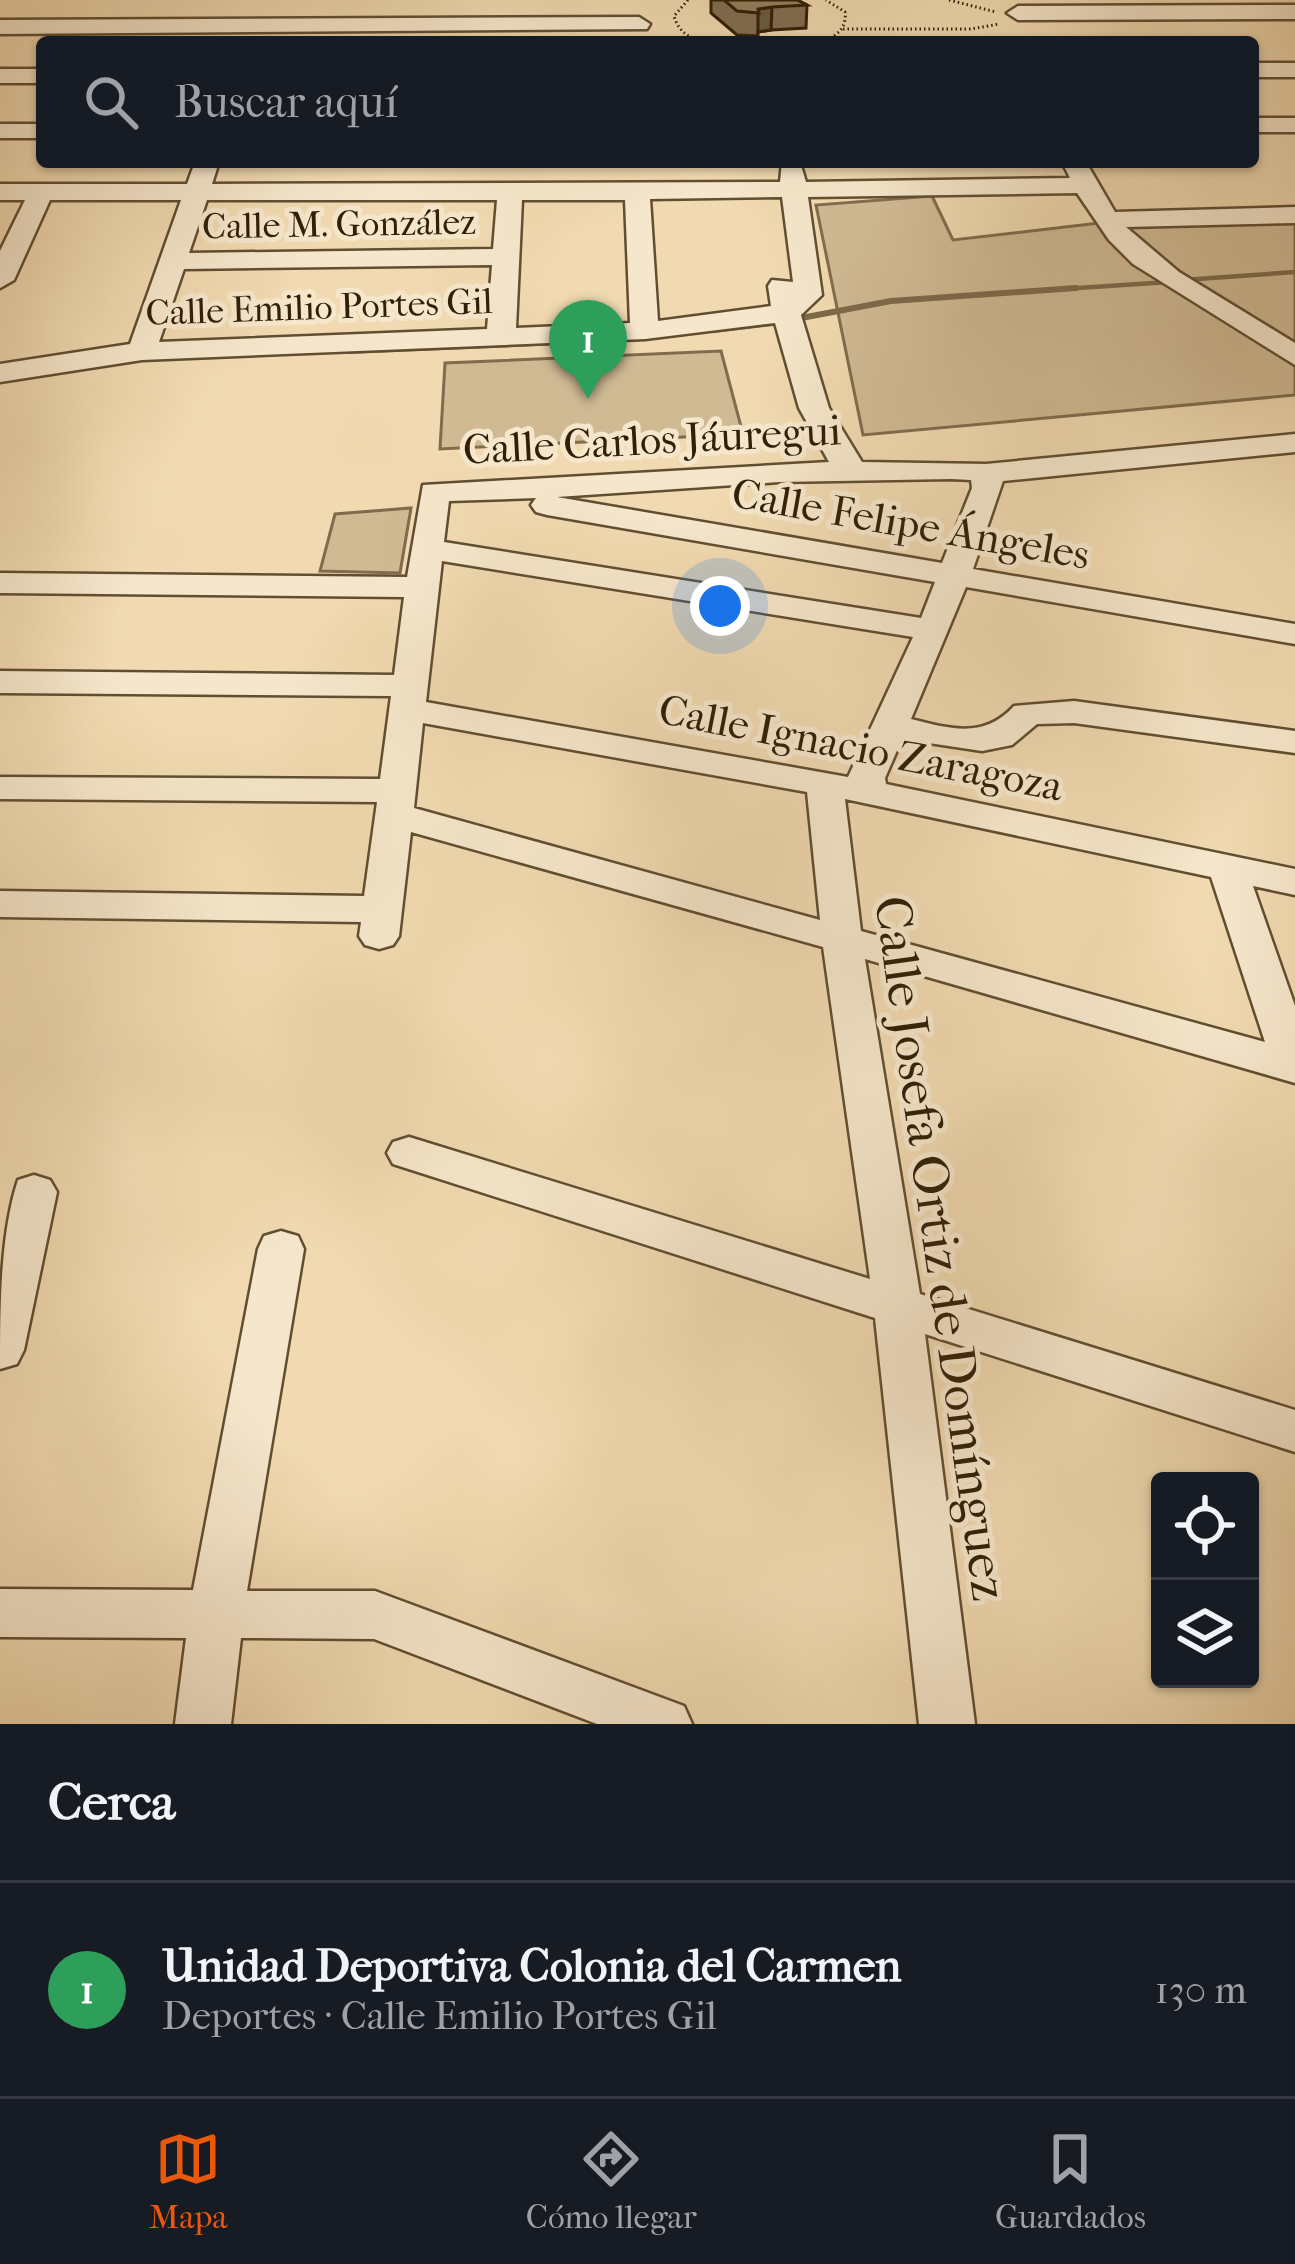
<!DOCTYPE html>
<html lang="es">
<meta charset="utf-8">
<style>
:root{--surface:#171b24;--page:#242831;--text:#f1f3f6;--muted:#9ea1a6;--line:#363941;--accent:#ea580c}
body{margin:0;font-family:"IM FELL French Canon",serif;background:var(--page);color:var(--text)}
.controls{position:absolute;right:36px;bottom:36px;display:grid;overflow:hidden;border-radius:12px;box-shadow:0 3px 9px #0004}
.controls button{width:108px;height:108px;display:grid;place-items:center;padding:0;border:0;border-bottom:3px solid var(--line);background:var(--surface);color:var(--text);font:60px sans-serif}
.you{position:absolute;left:720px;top:606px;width:42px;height:42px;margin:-30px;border:9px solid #fff;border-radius:50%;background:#1a73e8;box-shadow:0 0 0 18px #1a73e833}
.badge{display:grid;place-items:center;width:78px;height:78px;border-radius:50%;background:var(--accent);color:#fff;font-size:39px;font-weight:700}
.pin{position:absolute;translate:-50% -99px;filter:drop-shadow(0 3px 6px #0008)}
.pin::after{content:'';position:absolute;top:63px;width:42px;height:36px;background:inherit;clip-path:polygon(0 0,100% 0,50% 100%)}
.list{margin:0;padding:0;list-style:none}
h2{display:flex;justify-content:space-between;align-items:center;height:156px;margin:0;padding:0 48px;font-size:51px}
h2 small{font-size:39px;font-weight:400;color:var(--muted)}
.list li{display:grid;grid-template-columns:78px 1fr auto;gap:36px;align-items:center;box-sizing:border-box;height:216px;padding:0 48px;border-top:3px solid var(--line)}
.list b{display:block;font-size:45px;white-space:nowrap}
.list p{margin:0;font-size:39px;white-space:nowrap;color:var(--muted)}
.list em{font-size:39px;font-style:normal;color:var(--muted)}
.icon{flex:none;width:66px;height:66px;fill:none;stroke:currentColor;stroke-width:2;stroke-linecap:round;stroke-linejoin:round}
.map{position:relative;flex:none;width:1295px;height:1724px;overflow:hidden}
.search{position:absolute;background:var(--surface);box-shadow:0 3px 9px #0004;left:36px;right:36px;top:36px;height:132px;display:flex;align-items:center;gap:30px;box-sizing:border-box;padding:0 42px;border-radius:12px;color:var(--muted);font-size:45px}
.sheet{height:372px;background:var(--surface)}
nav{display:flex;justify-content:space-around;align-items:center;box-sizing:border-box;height:168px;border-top:3px solid var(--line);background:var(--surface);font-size:33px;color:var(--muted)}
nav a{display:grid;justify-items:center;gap:6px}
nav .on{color:var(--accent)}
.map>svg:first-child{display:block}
.green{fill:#d0ba94;stroke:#806c4d;stroke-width:3}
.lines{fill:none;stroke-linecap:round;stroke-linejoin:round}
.stream-far1{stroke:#7d694a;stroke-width:4.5}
.stream{stroke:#7d694a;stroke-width:6}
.minor-casing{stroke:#614e31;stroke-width:5}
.path{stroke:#311f06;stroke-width:3;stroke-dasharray:1.5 3;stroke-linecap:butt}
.minor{fill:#f6e7cc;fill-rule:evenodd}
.wall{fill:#806e52;stroke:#311f06;stroke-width:3}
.shaded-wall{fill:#685a42;stroke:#311f06;stroke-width:3}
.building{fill:#95805f;stroke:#311f06;stroke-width:3}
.labels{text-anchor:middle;stroke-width:10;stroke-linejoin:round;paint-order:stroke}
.far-street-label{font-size:36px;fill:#311f06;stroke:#f6e7cc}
.street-label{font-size:42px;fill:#311f06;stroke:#f6e7cc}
.near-street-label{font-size:51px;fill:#311f06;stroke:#f6e7cc}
</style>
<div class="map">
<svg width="1295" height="1724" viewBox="0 0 1295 1724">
<rect width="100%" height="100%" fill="#f1dab1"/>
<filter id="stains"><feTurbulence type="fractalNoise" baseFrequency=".00167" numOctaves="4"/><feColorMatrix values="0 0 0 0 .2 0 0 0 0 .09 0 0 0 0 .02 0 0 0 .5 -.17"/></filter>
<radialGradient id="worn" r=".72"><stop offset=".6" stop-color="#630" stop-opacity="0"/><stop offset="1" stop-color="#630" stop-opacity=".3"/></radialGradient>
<!-- green -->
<g class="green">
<polygon points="932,196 953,240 1099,223 1295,223 1295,395 863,435 816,205"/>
<polygon points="721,351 743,434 440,449 445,363"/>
<polygon points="411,508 400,573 320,571 335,514"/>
</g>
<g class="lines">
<!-- stream-far1 -->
<g class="stream-far1">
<polyline points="1183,280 1295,272"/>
<polyline points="1032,291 1169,282"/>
</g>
<!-- stream -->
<g class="stream">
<polyline points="796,319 891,301 1076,288"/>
<polyline points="713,330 781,322"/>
<polyline points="348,351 584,341"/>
</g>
<!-- minor casing -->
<g class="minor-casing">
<g id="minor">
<polygon points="1295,5 1295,19 1018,20 1007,13 1018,6"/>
<polygon points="639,17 650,24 647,29 0,34 0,20"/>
<rect x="1253" y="63" width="42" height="14"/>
<rect x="0" y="69" width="42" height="14"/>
<rect x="1253" y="118" width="42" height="14"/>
<rect x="0" y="124" width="42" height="14"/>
<path d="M195,162h24l-7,22 568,-2 2,-20h18l6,20 264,-4 -8,-16h24l29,50 180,-5v16l-169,4 53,45 116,71v22l-162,-101 -24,-24 -32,-47 -269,4 14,98 -21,20 28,93 33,54 124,2 309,-30v18l-292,29 -30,88 322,55v20l-329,-57 -55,132c40,10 73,20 103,-13l60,-5 221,30v22l-221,-30 -37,1 -25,21 -30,6 -80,-12 -17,39 1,6 409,85v26l-42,-9 42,120v77l-430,-124 55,335 375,116v42l-370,-118 50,390h-56l-44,-406 -482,-154 -6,-11 6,-11 16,-5 461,142 -47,-332 -412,-115 -12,104 -6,9 -14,4 -14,-4 -6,-9 2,-14 -361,-5v-26l364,5 13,-94 -377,-3v-22l380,2 11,-83 -391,-3v-22l394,4 10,-78 -404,-4v-20l407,4 16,-92 406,-23 -30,-54 -24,-85 -130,16 -503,21 -142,22v-18l130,-20 51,-144h-131l-36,80 -14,8v-37l25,-51h-25v-16h187zM782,197l11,85 -21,-2 -4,6 3,20 -113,15 -8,-122zM207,200h290l-4,49 -304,4zM522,200h103l5,123 -114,5zM492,265l-5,64 -328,13 25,-73zM951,479l20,1 1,8 -30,75 -385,-66 222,-15zM536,498l-5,7 5,7 11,3 388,67 -14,36 -477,-76 5,-41zM442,561l471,76 -65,140 -422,-75zM423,723l384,69 13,128 -406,-112zM845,799l366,78 54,165 -404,-111z"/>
<path d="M34,1175l16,5 7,12 -33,158 -7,14 -17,5c0,-59 0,-135 18,-189z"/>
<polygon points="281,1231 298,1236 304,1249 247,1591 375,1591 684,1706 692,1724 597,1724 374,1639 241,1638 231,1724 175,1724 186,1638 0,1637 0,1589 193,1590 258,1249 264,1236"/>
</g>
</g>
<!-- path -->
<g class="path">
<path d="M688,0l-14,16c4,15 14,21 28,26"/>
<polyline points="949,0 996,12"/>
<polyline points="843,29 971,29 999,24"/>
<path d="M822,42c14,-6 25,-13 23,-30l-19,-12"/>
</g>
<!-- minor -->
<use href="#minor" class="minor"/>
</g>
<!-- wall -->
<polygon class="wall" points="711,0 797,0 807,5 806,28 771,30 758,32 758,36 737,35 711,13"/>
<!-- shaded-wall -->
<polygon class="shaded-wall" points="772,7 771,30 758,32 758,9"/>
<!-- building -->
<polygon class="building" points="724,0 797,0 807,5 772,7 758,9 759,13 737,11"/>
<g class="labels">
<!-- far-street labels -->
<g class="far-street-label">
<text transform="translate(339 223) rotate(-1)" y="13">Calle M. González</text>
<text transform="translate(319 306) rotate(-2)" y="13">Calle Emilio Portes Gil</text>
</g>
<!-- street labels -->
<g class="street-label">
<text transform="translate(652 439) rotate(-3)" y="15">Calle Carlos Jáuregui</text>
<text transform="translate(911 523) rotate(10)" y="15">Calle Felipe Ángeles</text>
<text transform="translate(861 747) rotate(11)" y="15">Calle Ignacio Zaragoza</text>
</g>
<!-- near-street labels -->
<g class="near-street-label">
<text transform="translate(942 1248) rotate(82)" y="18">Calle Josefa Ortiz de Domínguez</text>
</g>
</g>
<rect width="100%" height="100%" filter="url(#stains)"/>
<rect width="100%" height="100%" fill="url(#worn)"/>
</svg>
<div class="controls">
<button><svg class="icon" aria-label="locate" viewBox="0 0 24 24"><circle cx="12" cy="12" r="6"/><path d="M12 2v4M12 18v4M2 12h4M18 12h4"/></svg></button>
<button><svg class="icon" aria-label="layers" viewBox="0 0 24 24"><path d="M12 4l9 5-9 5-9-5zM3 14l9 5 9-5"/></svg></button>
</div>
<div class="you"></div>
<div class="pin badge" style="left:588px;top:399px;background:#2e9e5b">1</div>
<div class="search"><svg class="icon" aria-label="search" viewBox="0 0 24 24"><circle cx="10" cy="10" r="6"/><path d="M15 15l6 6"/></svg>Buscar aquí</div>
</div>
<section class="sheet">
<h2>Cerca<small></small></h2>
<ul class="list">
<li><span class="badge" style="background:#2e9e5b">1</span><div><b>Unidad Deportiva Colonia del Carmen</b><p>Deportes · Calle Emilio Portes Gil</p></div><em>130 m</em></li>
</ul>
</section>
<nav>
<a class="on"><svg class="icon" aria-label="map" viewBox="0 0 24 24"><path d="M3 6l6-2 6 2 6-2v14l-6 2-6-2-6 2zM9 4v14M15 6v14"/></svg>Mapa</a>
<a><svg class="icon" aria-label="directions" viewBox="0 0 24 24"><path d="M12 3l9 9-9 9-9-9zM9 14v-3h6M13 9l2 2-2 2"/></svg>Cómo llegar</a>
<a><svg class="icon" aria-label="saved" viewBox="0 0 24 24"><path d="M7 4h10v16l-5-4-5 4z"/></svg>Guardados</a>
</nav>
